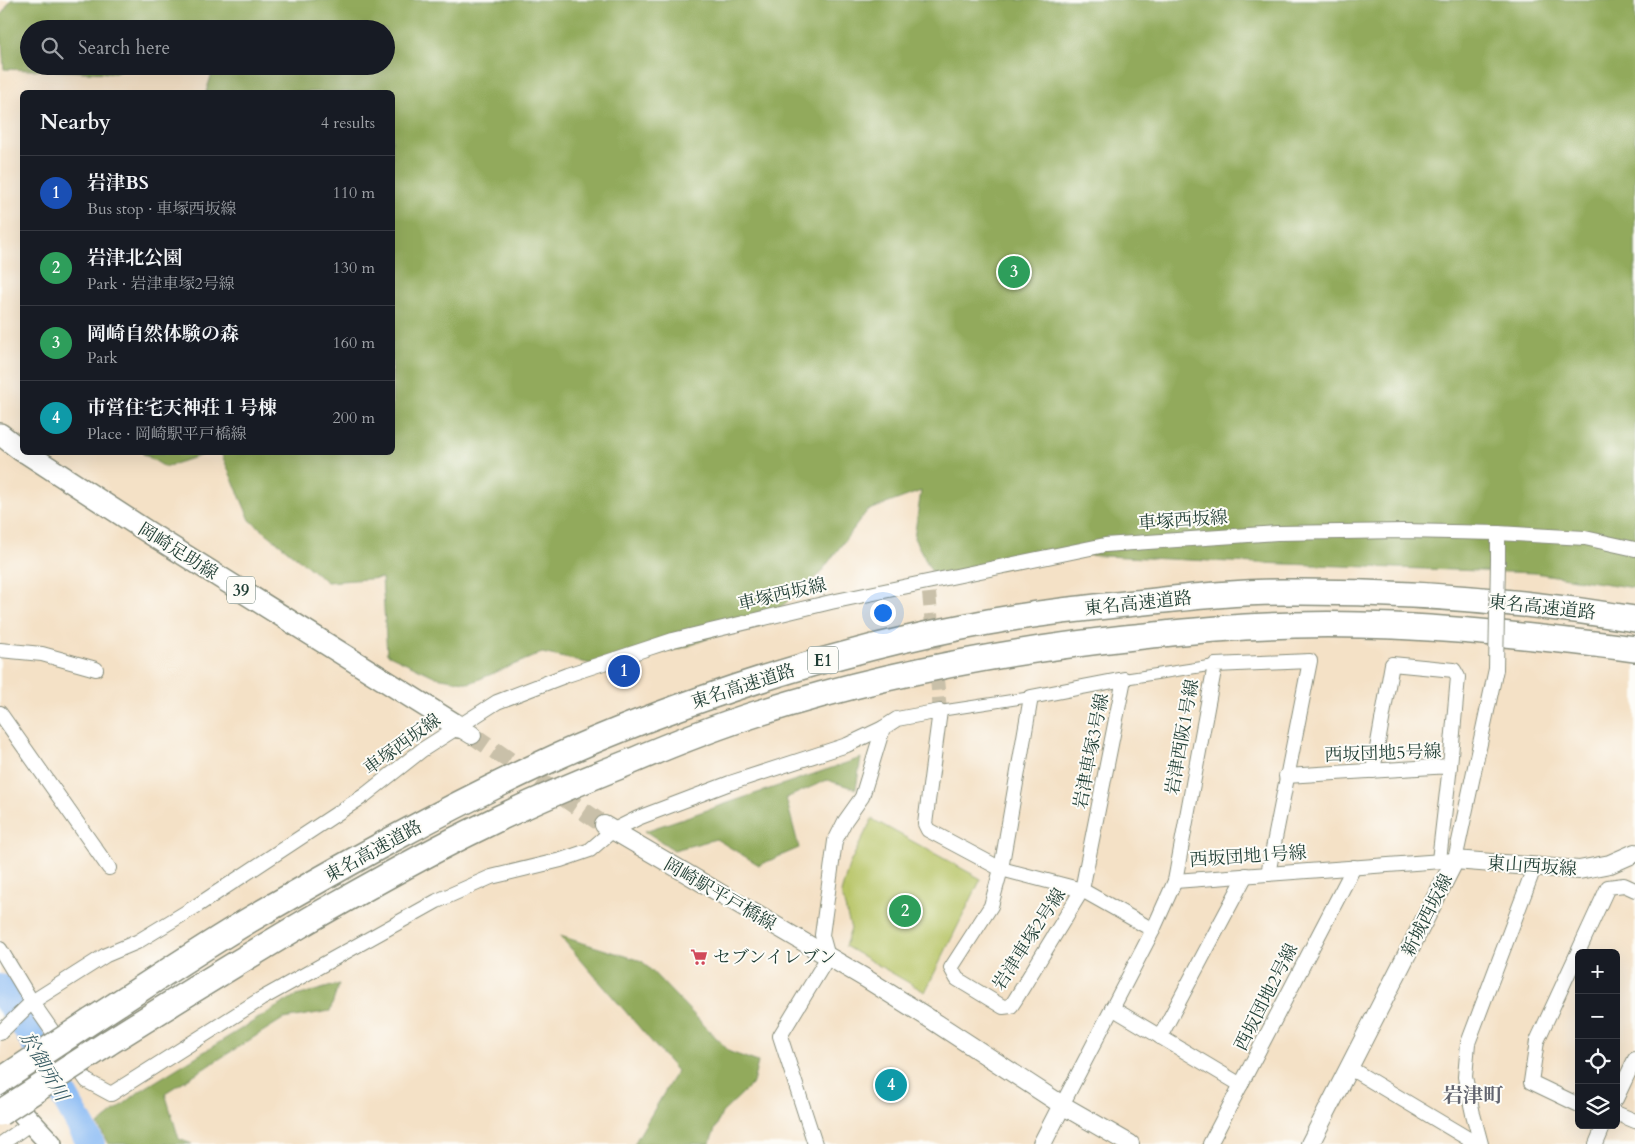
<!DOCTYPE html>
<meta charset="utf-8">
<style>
:root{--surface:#171b24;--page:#20242c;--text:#f1f3f6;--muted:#9ea1a6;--line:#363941;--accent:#d1495b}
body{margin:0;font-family:Cardo,"Noto Serif JP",serif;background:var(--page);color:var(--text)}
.controls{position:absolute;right:15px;bottom:15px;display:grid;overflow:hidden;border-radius:8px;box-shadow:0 5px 20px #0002}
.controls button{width:45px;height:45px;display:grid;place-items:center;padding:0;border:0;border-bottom:1px solid var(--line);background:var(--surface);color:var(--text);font:25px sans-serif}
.you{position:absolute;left:882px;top:612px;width:18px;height:18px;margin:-12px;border:4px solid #fff;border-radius:50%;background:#1a73e8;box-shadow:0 0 0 8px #1a73e833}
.badge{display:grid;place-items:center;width:32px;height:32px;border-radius:50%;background:var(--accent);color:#fff;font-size:16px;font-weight:700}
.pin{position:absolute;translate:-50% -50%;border:2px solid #fff;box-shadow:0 1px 5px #0006}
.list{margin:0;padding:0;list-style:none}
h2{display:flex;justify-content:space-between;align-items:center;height:65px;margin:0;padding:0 20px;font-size:21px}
h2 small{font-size:16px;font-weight:400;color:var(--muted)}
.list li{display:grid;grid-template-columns:32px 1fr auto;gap:15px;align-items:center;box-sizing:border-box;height:75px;padding:0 20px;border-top:1px solid var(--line)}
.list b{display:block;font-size:19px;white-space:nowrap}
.list p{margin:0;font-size:16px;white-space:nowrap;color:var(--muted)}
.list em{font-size:16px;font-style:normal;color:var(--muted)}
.icon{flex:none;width:28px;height:28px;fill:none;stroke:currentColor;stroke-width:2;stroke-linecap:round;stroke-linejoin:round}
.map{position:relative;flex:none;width:1635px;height:1144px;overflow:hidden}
.search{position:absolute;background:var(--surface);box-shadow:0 5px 20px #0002;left:20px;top:20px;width:375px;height:55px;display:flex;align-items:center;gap:12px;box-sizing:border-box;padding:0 18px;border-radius:28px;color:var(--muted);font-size:19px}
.panel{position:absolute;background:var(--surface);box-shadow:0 5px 20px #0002;left:20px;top:90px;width:375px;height:365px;border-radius:8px}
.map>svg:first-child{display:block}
.green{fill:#b8c567;stroke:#6c814e}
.forest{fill:#92aa5c;stroke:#587448}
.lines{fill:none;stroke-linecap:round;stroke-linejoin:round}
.river{stroke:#87b9f4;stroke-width:28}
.minor-tunnel{stroke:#c9c0a9;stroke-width:14;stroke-dasharray:14 7;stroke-linecap:butt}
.tertiary-tunnel{stroke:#c9c0a9;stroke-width:18;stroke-dasharray:18 9;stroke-linecap:butt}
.pedestrian-casing{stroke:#8a8f7d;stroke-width:12}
.minor-casing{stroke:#8a8f7d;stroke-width:16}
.tertiary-casing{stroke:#8a8f7d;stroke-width:20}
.primary-casing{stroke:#8a8f7d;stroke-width:24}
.motorway-casing{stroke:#8a8f7d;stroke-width:28}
.pedestrian{stroke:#fff;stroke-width:10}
.minor{stroke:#fff;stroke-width:14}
.tertiary{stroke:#fff;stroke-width:18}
.primary{stroke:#fff;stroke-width:21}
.motorway{stroke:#fff;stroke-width:25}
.minor-bridge-casing{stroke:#8a8f7d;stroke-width:16;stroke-linecap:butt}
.motorway-bridge-casing{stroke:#8a8f7d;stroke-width:28;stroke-linecap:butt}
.minor-bridge{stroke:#fff;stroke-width:14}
.motorway-bridge{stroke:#fff;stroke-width:25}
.labels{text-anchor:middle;stroke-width:4;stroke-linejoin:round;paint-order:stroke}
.shield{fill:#fdfcf7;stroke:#62766e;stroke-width:1}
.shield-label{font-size:16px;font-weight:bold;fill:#1f3d34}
.street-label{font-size:18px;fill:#1f3d34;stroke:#fdfcf7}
.poi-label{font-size:18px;fill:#1f3d34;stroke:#fdfcf7;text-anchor:start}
.water-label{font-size:19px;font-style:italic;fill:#395c64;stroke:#fdfcf7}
.quarter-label{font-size:20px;font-weight:bold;fill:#62646f;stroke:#fdfcf7}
</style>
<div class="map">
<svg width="1635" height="1144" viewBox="0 0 1635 1144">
<rect width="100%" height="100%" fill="#fdfcf7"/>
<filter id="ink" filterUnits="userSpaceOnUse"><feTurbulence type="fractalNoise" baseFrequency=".02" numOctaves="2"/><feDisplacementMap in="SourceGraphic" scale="10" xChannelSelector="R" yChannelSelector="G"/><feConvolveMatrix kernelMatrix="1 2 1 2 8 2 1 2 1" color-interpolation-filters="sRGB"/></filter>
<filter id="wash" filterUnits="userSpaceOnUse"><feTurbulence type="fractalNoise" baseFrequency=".0096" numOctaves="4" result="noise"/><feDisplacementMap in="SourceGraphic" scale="20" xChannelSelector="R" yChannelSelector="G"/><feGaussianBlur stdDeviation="1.12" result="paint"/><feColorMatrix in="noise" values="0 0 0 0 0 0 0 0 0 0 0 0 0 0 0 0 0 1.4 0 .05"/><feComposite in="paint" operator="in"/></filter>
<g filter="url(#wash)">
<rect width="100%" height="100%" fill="#f4e1c6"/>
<!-- green -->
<polygon class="green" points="872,819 981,879 925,992 845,946 851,929 841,893 849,865"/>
<!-- forest -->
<g class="forest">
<polygon points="11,0 1635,0 1635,588 1535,573 1231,562 1062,554 938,584 914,538 921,491 867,511 818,576 770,616 754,620 686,647 605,667 542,653 470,683 436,677 387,654 382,578 327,582 250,520 221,453 392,452 392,92 206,92 213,70 204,66 386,66 386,29 29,29 29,66 133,66 115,73 4,69 0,17"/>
<polygon points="142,453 208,453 165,467"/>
<polygon points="861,758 856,789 827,780 786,798 799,848 759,865 716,839 674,850 645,831"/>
<polygon points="560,936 642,961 730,1052 758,1062 753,1083 722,1113 709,1144 634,1144 677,1071"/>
<polygon points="339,984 330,1011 283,1019 165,1093 179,1139 192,1144 108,1144 98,1125 140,1091 293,997"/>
</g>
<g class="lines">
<!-- river -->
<polyline class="river" points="0,988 26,1028 91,1144"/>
</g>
</g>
<g filter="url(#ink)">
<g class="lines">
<!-- minor-tunnel -->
<polyline class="minor-tunnel" points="929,593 940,711"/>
<!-- tertiary-tunnel -->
<polyline class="tertiary-tunnel" points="472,735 604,825"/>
<!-- pedestrian casing -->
<g class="pedestrian-casing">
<g id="pedestrian">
<polyline points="1124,679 1215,665"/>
<polyline points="940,711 1031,697"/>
</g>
</g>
<!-- minor casing -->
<g class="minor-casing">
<g id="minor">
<polyline points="1498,559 1498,533"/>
<polyline points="0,650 42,654 96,669"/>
<polygon points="1124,679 1082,890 1015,1000 1011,1006 1003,1007 957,979 951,968 991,906 1001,869 1031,697"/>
<polyline points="0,713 109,868"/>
<polyline points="1373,771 1392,664 1454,670 1458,677 1450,766"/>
<polyline points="1286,776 1450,766 1439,860"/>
<polyline points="1175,881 1455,860 1496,669"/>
<polyline points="0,949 32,1002 87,1081 111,1094 261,999 437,901 491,877 561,860 590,850 612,831 638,818 730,783 847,745 883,728"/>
<polyline points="1112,1008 1241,1085"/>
<polyline points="0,1033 32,1002 106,955 137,942 198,905 365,795 422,750 497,702 567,675 673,640 831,602 1105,545 1277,533 1404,531 1498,533 1585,538 1635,549"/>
<polyline points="1160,1037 1246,875"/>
<polyline points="1348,1067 1477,1144"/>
<polyline points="1616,1099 1635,1059"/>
<polyline points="1062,1105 1153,930 1175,881 1215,665 1310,661 1268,874"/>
<polyline points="1579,1105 1531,1082 1537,1041 1608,887 1624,885 1635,890"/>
<polyline points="1616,1113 1635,1121"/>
<polyline points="1,1144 31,1123"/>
<polyline points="815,1144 780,1036 828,957 822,935 835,841 845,821 862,797 883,728 897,719 940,711 925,824 928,830 1001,869 1082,890 1153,930"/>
<polyline points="1210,1144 1354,867"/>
<polyline points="1481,1144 1473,1114 1465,1077 1468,1043 1534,868"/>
<polyline points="1596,1144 1604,1125"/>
</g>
</g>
<!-- tertiary casing -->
<g class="tertiary-casing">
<g id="tertiary">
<polyline points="459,727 472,735"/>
<polyline points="604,825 865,978 924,1015 1062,1105 1130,1144"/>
<polyline points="1042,1144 1062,1105"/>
<polyline points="1310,1144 1455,860 1579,870 1610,864 1635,853"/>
</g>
</g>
<!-- primary casing -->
<g class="primary-casing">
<g id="primary">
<polyline points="0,434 22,451"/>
<polyline points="25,452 151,534 459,727"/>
<polyline points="0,1089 51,1144"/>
</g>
</g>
<!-- motorway casing -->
<g class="motorway-casing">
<g id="motorway">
<path d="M91,1021c53,-34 106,-70 160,-102 95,-55 191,-109 290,-155 53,-25 107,-46 161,-65 93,-33 188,-59 286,-77 48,-9 97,-14 147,-19 49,-5 98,-11 147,-11 118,-1 237,8 353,27"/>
<path d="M108,1043c67,-42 133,-83 201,-123 57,-32 113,-65 172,-93 48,-24 98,-45 149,-65 42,-18 85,-35 129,-49 119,-38 242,-61 366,-75 56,-6 113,-12 170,-13 114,-3 227,10 340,24"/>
</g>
</g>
<!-- pedestrian -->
<use href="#pedestrian" class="pedestrian"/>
<!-- minor -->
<use href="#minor" class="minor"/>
<!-- tertiary -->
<use href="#tertiary" class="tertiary"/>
<!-- primary -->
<use href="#primary" class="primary"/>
<!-- motorway -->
<use href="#motorway" class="motorway"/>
<!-- minor-bridge casing -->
<g class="minor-bridge-casing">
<polyline id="minor-bridge" points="1496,669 1498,559"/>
</g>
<!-- motorway-bridge casing -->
<g class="motorway-bridge-casing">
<g id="motorway-bridge">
<polyline points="0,1081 91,1021"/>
<polyline points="0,1113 108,1043"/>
</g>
</g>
<!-- minor-bridge -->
<use href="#minor-bridge" class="minor-bridge"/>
<!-- motorway-bridge -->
<use href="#motorway-bridge" class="motorway-bridge"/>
</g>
</g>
<!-- icons -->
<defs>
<g id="supermarket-bare" transform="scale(1.35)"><path d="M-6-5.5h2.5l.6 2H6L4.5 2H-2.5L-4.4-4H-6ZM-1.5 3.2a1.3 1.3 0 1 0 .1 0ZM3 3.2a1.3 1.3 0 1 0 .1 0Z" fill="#d1495b" stroke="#fdfcf7" stroke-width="2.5" paint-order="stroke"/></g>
</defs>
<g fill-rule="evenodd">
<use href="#supermarket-bare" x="699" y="957"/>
</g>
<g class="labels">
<!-- shield labels -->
<g class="shield">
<rect x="227" y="576.5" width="28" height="27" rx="4"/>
<rect x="808" y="646.5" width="30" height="27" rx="4"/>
</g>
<g class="shield-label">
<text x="241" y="596">39</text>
<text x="823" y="666">E1</text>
</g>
<!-- street labels -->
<g class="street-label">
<text transform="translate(1183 520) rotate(-4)" y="6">車塚西坂線</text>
<text transform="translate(178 551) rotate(32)" y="6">岡崎足助線</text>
<text transform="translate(782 594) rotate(-13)" y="6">車塚西坂線</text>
<text transform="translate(1138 603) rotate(-6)" y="6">東名高速道路</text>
<text transform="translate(1542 607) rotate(6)" y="6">東名高速道路</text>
<text transform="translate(743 686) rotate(-18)" y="6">東名高速道路</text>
<text transform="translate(1182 737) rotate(-80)" y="6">岩津西阪1号線</text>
<text transform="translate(402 744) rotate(-36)" y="6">車塚西坂線</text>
<text transform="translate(1091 751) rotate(-79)" y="6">岩津車塚3号線</text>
<text transform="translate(1383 753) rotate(-2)" y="6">西坂団地5号線</text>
<text transform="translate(373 851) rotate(-29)" y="6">東名高速道路</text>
<text transform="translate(1248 856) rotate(-4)" y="6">西坂団地1号線</text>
<text transform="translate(1532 866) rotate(4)" y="6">東山西坂線</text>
<text transform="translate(720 894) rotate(30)" y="6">岡崎駅平戸橋線</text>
<text transform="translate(1427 915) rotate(-63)" y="6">新城西坂線</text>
<text transform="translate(1029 939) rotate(-57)" y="6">岩津車塚2号線</text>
<text transform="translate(1266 997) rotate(-63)" y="6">西坂団地2号線</text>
</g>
<!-- poi labels -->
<g class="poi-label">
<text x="713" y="963">セブンイレブン</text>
</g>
<!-- water labels -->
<g class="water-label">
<text transform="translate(45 1066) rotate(60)" y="7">於御所川</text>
</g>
<!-- quarter labels -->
<g class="quarter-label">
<text x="1473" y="1102">岩津町</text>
</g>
</g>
</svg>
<div class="controls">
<button>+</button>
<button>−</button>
<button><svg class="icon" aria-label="locate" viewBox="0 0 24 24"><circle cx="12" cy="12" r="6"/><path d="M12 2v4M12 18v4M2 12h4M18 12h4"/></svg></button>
<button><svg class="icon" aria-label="layers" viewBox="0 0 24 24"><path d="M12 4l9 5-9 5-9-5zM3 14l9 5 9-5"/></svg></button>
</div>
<div class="you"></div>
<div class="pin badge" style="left:624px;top:671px;background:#1a4fb4">1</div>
<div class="pin badge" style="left:905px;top:911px;background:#2e9e5b">2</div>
<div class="pin badge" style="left:1014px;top:272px;background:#2e9e5b">3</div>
<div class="pin badge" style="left:891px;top:1085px;background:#0f9aa8">4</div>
<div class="search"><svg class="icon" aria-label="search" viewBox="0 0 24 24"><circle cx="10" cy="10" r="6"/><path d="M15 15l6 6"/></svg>Search here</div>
<section class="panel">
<h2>Nearby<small>4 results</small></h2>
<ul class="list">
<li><span class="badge" style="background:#1a4fb4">1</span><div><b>岩津BS</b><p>Bus stop · 車塚西坂線</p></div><em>110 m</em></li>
<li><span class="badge" style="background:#2e9e5b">2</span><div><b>岩津北公園</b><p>Park · 岩津車塚2号線</p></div><em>130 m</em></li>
<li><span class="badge" style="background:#2e9e5b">3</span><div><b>岡崎自然体験の森</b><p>Park</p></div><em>160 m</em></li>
<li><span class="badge" style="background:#0f9aa8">4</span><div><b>市営住宅天神荘１号棟</b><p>Place · 岡崎駅平戸橋線</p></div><em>200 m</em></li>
</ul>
</section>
</div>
